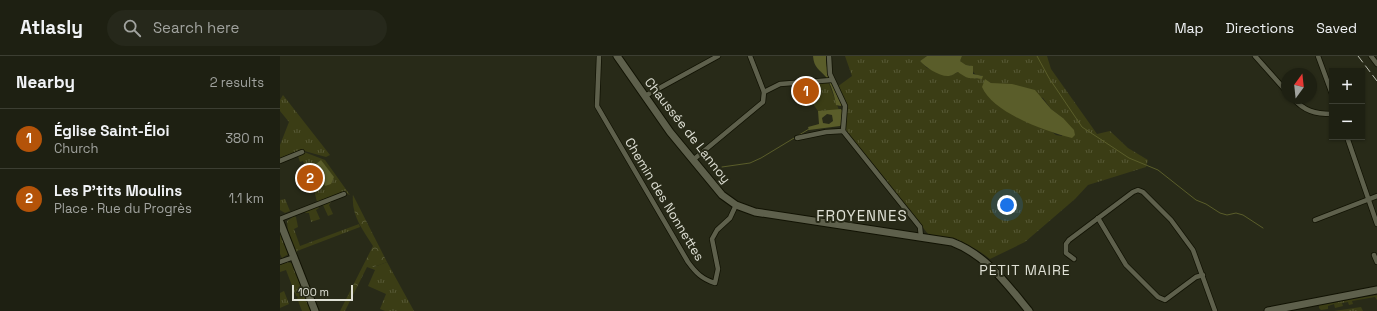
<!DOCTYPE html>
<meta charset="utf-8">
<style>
:root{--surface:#1e2012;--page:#26281b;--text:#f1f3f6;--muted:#a1a39f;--line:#3c3e32;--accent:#b45309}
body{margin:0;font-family:"Space Grotesk",sans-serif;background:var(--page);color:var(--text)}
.controls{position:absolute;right:12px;top:12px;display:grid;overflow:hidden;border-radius:0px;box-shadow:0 1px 3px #0004}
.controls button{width:36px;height:36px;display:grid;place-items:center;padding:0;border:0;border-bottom:1px solid var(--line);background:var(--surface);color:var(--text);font:20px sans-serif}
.compass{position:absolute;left:1001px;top:12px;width:36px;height:36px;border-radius:50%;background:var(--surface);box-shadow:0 1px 3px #0004;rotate:15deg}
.scale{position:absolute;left:12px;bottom:10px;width:61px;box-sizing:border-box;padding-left:4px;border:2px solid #dfe0d5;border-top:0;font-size:11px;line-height:14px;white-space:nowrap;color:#dfe0d5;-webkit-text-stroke:3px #282a18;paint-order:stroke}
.you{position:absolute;left:727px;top:149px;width:14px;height:14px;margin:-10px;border:3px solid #fff;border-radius:50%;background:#1a73e8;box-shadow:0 0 0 6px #1a73e833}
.badge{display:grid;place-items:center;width:26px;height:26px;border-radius:50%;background:var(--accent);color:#fff;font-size:13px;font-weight:700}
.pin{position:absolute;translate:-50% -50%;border:2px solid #fff;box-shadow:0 1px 4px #0006}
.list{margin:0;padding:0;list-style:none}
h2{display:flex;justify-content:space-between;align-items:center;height:52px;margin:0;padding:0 16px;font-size:17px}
h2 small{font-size:13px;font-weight:400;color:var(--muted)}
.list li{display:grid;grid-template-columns:26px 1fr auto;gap:12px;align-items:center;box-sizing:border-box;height:60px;padding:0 16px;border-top:1px solid var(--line)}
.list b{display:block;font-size:15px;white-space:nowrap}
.list p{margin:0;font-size:13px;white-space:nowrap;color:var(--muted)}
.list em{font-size:13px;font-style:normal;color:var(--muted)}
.icon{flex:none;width:22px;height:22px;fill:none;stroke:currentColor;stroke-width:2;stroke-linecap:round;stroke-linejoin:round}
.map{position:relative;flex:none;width:1097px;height:255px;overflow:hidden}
header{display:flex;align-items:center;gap:24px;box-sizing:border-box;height:56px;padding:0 20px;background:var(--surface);border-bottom:1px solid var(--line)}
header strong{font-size:19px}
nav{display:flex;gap:22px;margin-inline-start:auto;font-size:14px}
.search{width:280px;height:36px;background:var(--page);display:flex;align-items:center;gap:10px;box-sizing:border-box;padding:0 14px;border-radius:22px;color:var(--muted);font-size:15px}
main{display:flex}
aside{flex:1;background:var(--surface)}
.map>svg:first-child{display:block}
.grass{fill:url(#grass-tufts);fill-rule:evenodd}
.forest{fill:url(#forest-crowns)}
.water{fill:#5a5d2a;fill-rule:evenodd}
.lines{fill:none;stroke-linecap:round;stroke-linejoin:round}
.stream{stroke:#5a5d2a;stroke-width:1}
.street-casing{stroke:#111203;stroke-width:6}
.secondary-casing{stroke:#111203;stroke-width:9}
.street{stroke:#5e604c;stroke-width:4.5}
.secondary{stroke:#5e604c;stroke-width:7}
.rail{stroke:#bdbfb2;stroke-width:1;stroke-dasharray:8 4;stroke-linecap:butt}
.labels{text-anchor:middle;stroke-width:4;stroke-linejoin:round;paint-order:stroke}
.street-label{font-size:13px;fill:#dfe0d5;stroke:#282a18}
.neighbourhood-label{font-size:14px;letter-spacing:1px;fill:#dfe0d5;stroke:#282a18}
.quarter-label{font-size:15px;letter-spacing:1px;fill:#dfe0d5;stroke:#282a18}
</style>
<header>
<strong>Atlasly</strong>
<div class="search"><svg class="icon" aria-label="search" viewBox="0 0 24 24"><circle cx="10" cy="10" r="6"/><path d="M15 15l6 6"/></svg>Search here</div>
<nav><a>Map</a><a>Directions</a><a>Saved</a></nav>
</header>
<main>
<aside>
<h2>Nearby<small>2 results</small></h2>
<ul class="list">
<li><span class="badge">1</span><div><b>Église Saint-Éloi</b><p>Church</p></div><em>380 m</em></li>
<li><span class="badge">2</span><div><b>Les P'tits Moulins</b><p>Place · Rue du Progrès</p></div><em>1.1 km</em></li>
</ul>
</aside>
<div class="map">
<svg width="1097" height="255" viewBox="0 0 1097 255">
<defs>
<pattern id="grass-tufts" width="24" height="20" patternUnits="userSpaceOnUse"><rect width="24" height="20" fill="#3b3d15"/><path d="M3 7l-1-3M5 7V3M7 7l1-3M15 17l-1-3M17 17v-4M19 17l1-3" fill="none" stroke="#575936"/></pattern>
<pattern id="forest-crowns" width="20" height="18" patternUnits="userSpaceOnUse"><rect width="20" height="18" fill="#3b3d15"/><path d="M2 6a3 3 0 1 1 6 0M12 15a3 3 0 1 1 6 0" fill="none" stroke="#575936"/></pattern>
</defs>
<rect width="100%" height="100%" fill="#282a18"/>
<!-- grass -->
<g class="grass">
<path d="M565,0h82l-7,5 7,7 23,8 8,-4 19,7 5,-4c-9,1 -8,-3 -12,-10h-4l-6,-4 2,-5h85l4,13 46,65 13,-3 18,17 20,12 -2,7 -58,18 -13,14 -50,43 -35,17c-18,-15 -39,-20 -62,-25l-49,-63 -34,-41v-21l-8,-22 15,-11zM705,23l6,4 52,15 8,11 12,9 -1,18 -6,-1z"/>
<polygon points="548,25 559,54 538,55 533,48 518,43 518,39 534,41 536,37 536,27"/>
<polygon points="3,39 50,99 46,101 21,94 0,102 0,89 9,66 0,55 0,44"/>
<polygon points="24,96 45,104 70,139 63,136 37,146 33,130 40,127 33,112 27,114 23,105 20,106 18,100"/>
<polygon points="5,143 10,155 5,157 0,154 0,144"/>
<polygon points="49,146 51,146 49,149 53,158 48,160 43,149"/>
<polygon points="38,151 39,152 36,154 40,163 31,166 29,157 25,157 27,154"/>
<polygon points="14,160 16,161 18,171 14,173 20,190 79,168 80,171 17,195 17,198 15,198 8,176 7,165"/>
<polygon points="0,172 10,197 2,202 0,198"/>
<polygon points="7,206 12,207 31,255 22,255 17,242 19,241 16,240 6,214 0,216 0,209"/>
<polygon points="107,206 134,255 105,255 100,253 106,238 88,230 95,214 87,211 94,211"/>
<polygon points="4,235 9,248 0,252 0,237"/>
<polygon points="1097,239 1097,244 1095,241 1072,245 1073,248 1069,249 1068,246 1062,247 1063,250 1055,252 1054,248 1048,250 1048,253 1041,254 1039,252 1039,249"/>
<polygon points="1081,251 1083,255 1054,255"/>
</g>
<!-- forest -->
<path class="forest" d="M73,139l34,67 -13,5h-7l-22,44h-5l33,-65c-10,-16 -22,-31 -20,-51z"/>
<!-- water -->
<g class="water">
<path d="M533,0h13c0,20 8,29 17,46l-2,4 -5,-1c-1,-8 -5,-21 -10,-28 -7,-8 -12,-9 -13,-21z"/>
<path d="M647,0h35l-2,5 6,4 7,1v8l10,2 -1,3c-13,-1 -13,1 -24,-7 -3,1 -6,4 -9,4 -9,1 -24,-9 -29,-15z"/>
<path d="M705,23l6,4 21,1 23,6 16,19 12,9 11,12 1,5 -3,3c-25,-6 -79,-25 -90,-51z"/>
<path d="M561,53l2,3 -1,12 -2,2 -31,4 -1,-3 11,-3 -1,-13zM547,58l5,1 1,6 -4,3 -6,-1 -1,-5z"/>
<polygon points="41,104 54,121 51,128 45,130 36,108"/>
</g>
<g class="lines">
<!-- stream -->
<g class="stream">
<polyline points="757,0 769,22 802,71 849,102 878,114 916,144 926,148 940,157 947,159 956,157 963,159 983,172"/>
<polyline points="442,111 470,107 481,102 529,73"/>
</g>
<!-- street casing -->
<g class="street-casing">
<g id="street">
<path d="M319,0l-2,50 91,156c8,11 14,17 27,21l3,-14 -6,-30 5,-9 13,-12 6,-13"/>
<polyline points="549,0 550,18 565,50 563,75 640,171 641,181"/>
<polyline points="975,0 1007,36"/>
<polyline points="1038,0 1052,38"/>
<polyline points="1091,0 1097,8"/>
<polyline points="484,36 500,28 552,24"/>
<polyline points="365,40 438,0"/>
<path d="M1013,42c11,13 22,16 39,16"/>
<polyline points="1067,81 1097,168"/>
<polyline points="517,82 546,76 563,75"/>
<polyline points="413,104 483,46 484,36 470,0"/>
<polyline points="0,105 22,96"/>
<polyline points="818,162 846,209 878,241 885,244 916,221 923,219"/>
<polyline points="0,163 64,138"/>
<polyline points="1035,164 1097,140"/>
<polyline points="1094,199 1097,206"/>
<polyline points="794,203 786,197 786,188 789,184 853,136 858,134 863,136 891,164 913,194 935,255"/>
<polyline points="0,206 14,201"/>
</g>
</g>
<!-- secondary casing -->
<g class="secondary-casing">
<g id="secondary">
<path d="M337,0l53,76 52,63 14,10 19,7 197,30c34,13 54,41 77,69"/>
<polyline points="0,166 35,255"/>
<polyline points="988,255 1097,234"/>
</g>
</g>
<!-- street -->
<use href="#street" class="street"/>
<!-- secondary -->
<use href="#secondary" class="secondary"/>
<!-- rail -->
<polyline class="rail" points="1078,0 1097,25"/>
</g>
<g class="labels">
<!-- street labels -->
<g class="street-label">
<text transform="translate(408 74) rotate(52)" y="5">Chaussée de Lannoy</text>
<text transform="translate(385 143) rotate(59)" y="5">Chemin des Nonnettes</text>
</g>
<!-- neighbourhood labels -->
<g class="neighbourhood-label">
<text x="745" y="219">PETIT MAIRE</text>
</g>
<!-- quarter labels -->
<g class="quarter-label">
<text x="582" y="165">FROYENNES</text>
</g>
</g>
</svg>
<div class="controls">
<button>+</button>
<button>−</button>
</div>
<svg class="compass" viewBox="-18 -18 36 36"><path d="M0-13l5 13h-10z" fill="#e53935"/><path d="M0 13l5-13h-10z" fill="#a1a39f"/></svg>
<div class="scale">100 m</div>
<div class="you"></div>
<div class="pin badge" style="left:526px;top:35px">1</div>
<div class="pin badge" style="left:30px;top:122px">2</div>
</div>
</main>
